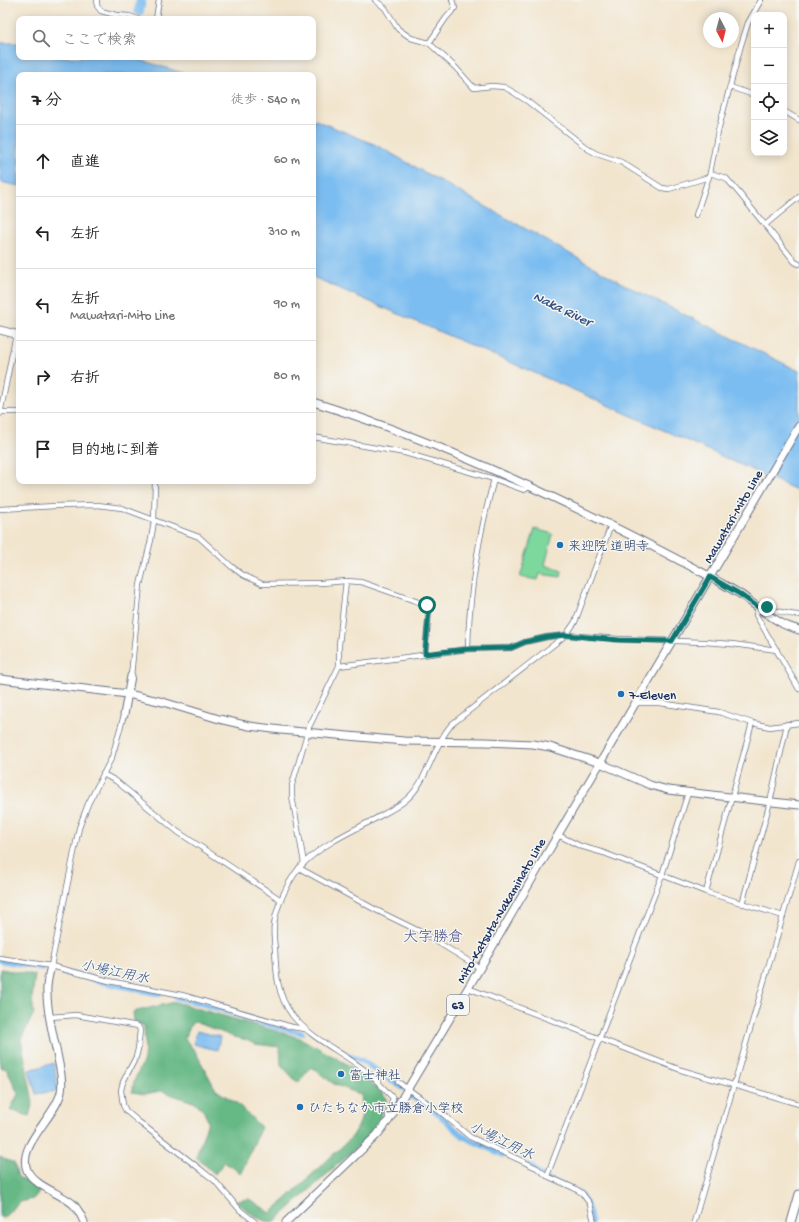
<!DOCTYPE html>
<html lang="ja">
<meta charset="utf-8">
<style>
:root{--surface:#fff;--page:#f2f2f2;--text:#222;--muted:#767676;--line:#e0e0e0}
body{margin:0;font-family:"Gochi Hand","Klee One",sans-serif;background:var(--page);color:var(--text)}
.controls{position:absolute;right:12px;top:12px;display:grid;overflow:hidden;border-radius:8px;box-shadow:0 2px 10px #0003}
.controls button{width:36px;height:36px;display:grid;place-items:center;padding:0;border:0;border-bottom:1px solid var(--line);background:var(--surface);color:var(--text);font:20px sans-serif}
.compass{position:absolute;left:703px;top:12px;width:36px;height:36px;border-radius:50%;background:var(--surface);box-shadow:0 2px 10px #0003;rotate:173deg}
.stop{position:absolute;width:12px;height:12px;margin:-9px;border:3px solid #0f766e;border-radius:50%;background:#fff}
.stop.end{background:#0f766e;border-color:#fff;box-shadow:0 1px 4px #0008}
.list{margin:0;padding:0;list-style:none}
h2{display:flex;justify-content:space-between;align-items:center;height:52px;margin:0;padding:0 16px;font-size:17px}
h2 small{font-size:13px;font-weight:400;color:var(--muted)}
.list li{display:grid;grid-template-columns:26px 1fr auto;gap:12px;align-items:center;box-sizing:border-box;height:72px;padding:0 16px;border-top:1px solid var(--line)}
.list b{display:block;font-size:15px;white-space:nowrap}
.list p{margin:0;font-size:13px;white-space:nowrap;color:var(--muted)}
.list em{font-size:13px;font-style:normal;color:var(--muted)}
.icon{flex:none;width:22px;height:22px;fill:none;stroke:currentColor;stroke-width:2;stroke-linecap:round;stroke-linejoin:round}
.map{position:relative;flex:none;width:799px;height:1222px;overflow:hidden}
.search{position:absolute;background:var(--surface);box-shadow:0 2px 10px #0003;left:16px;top:16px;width:300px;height:44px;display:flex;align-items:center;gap:10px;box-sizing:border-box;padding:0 14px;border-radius:8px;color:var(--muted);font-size:15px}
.panel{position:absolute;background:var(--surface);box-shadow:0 2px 10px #0003;left:16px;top:72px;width:300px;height:412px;border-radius:8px}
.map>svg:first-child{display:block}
.green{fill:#7dd89e;stroke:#4c847e}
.forest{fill:#66b885;stroke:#407472}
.water{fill:#7cbdf1;stroke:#4c76a8}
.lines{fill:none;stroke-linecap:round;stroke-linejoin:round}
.canal{stroke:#7cbdf1;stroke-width:5.5}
.river{stroke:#7cbdf1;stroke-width:10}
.street-casing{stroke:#666f85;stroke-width:6}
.secondary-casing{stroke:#666f85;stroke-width:9}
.primary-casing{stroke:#666f85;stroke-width:9}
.street{stroke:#fff;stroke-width:4.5}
.secondary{stroke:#fff;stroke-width:7}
.primary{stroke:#fff;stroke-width:7}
.route{stroke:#0f766e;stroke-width:5}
.poi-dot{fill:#1f6fb2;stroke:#f6f6f2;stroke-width:1.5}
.labels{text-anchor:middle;stroke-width:3;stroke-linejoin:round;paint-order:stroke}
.shield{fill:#f6f6f2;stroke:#5d6b8a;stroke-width:1}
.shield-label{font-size:12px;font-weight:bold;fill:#1b2f5e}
.street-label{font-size:13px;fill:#1b2f5e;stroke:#f6f6f2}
.poi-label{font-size:13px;fill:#1b2f5e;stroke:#f6f6f2;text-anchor:start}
.water-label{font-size:14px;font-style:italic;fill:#335283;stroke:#f6f6f2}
.quarter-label{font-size:15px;fill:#515489;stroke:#f6f6f2}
</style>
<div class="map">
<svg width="799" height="1222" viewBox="0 0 799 1222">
<rect width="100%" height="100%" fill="#f6f6f2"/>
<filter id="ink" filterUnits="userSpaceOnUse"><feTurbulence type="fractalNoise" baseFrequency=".025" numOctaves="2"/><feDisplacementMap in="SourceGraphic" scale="8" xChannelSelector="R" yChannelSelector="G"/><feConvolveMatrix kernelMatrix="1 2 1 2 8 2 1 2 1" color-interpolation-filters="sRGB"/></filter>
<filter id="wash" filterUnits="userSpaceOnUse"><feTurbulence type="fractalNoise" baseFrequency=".012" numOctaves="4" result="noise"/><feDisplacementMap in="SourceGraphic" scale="16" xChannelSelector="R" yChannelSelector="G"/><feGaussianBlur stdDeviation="0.9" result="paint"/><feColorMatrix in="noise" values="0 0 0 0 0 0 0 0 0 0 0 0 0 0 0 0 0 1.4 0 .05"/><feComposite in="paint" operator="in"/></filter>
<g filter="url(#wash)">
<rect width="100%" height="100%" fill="#f2e5ce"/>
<!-- green -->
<polygon class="green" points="535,529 553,534 545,565 562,571 561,577 540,574 538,580 520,577"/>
<!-- forest -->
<g class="forest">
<polygon points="0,969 35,975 32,999 34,1013 21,1039 33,1102 29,1116 10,1110 18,1094 7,1069 0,1067"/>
<path d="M175,1002l125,36 63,35 8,10 16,15 -6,18 -15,23 -92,83c-16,0 -26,-11 -38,-21l13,-2 22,14 81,-76c11,-17 11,-23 9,-42l-27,-11 -23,-17 -13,16 -17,-18 -1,-18 -26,-3 -7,-4 -13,-3 -41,-16 -9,17 11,13 21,39 22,14 23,23 -20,46 -17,-11 -9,12 -19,-17 12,-36 -5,-11 -7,-7 -35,-12 -16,3 -13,-2 2,-11 10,-21 1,-19 -1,-15 -10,-5 -1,-9z"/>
<polygon points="0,1157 14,1163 18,1177 41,1190 33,1199 20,1202 3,1218 0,1217"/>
</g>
<!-- water -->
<g class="water">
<polygon points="0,43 19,43 19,57 130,57 190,75 19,75 19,186 0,182"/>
<polygon points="313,119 376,145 631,288 799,371 799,491 574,390 313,277"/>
<polygon points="197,1031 220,1037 217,1050 193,1044"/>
<polygon points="54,1063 58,1091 36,1094 29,1070"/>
</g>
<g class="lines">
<!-- canal -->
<g class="canal">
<polyline points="0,960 42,968"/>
<polyline points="64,973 83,976 102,982 160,994"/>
<path d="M176,997c43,9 83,28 126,36"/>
<polyline points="349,1056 361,1060 380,1073 403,1088"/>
<polyline points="411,1096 435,1111 464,1137 503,1155"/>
<polyline points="528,1166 533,1168 545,1179 563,1185"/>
<path d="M574,1190c13,9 15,18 17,32"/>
</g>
<!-- river -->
<polyline class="river" points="139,11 141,0"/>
</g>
</g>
<g filter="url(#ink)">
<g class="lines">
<!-- street casing -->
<g class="street-casing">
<g id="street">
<polyline points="97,0 97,6 101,11 116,15 129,16 138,19"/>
<polyline points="375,0 385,8 398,29 411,38 429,43 455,67 474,88 492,86 504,87 513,92 527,101 588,149 597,154 621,162 662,188 669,189 709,177"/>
<polyline points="156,19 159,0"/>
<polyline points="429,43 446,18 455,8 452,0"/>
<polyline points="730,87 754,95"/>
<polyline points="784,111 799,120"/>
<polyline points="710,173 726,178 739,193 795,262 799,264"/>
<polyline points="696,215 710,173 718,131 741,45 748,23 761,0"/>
<polyline points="765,225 799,197"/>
<polyline points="0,412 19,412"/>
<polyline points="0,414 16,334"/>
<polyline points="313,437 405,453 494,479 524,490 526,489 530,485"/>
<polyline points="0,509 56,506 97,505 122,508 199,537 232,567 243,575 262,584 321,583 346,581 361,582 427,605 429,610 425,654"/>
<path d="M799,615c-14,0 -27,-7 -41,-8l-2,8 43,74"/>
<path d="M468,649c1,-57 11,-115 26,-170"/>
<polyline points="339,666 468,649 511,648 525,642 547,637 566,635 619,639 704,642 732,644 777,650"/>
<polyline points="131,676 140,585 151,540 154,521 155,481"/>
<polyline points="636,703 660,703 719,712 752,723 770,727 799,723"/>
<polyline points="103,774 116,781 178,832 281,900"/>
<polyline points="558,835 580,846 604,853 706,892 783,916"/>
<polyline points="304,863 292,796 292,785 309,727 339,666 339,645 346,581"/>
<polyline points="299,868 376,910 421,932 480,968"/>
<polyline points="706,892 752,723"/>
<polyline points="742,904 770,802 787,724"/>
<polyline points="0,958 51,966 109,981 182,995 292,1027 305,1029"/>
<polyline points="51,966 79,828 88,804 112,757 124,715"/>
<polyline points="468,988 681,1070 799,1104"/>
<polyline points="50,1017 76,1015 138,1026 140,1030 138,1049 136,1057 123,1082 121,1090 123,1105 126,1111 139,1122 195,1165 215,1181 240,1210 255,1222"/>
<polyline points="398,1082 443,1114 470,1137 537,1168 547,1176 574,1188 582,1193 590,1204 594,1222"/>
<path d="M389,1120l-1,-5 5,-17c-9,-9 -17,-19 -26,-26 -24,-20 -55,-32 -75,-57 -15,-20 -16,-42 -17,-66 -1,-8 -2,-16 -1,-24 2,-19 16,-49 30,-62 18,-18 44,-30 67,-42 12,-7 26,-13 36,-22 21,-18 26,-54 45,-75l114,-89 9,-13 36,-97"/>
<polyline points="547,1176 662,875 688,793"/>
<polyline points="694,1222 799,861"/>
</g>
</g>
<!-- secondary casing -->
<g class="secondary-casing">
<g id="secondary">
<polyline points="0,330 19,335"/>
<path d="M313,402c138,43 268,106 396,174 10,6 21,12 31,18 15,11 29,23 45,31 4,2 9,3 14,5"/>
<polyline points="0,679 128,694 163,702 219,719 249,726 281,730 404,741 486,742 533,744 550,747 600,763 799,426"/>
<polyline points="124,715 131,676"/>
<path d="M51,966c-2,8 -5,18 -4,27 0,23 8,48 12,71 2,9 4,19 2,28 -5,24 -44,53 -34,78 7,16 33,23 46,34 5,5 8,11 11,18"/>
<polyline points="791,1222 799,1194"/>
</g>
</g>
<!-- primary casing -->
<g class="primary-casing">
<polyline id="primary" points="286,1222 377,1135 389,1120 480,968 600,763 650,785 668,790 799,805"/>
</g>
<!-- street -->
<use href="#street" class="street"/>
<!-- secondary -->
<use href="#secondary" class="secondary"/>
<!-- primary -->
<use href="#primary" class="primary"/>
</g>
</g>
<g class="lines" filter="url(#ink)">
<!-- route -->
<polyline class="route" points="427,605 429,610 425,654 468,649 511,648 525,642 547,637 566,635 619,640 672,641 710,577 738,593 758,607 767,607"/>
</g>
<!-- markers -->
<g class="poi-dot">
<circle cx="560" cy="545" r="4"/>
<circle cx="621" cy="694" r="4"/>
<circle cx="341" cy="1074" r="4"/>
<circle cx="300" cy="1107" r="4"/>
</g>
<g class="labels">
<!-- shield labels -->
<rect class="shield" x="447" y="995" width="22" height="20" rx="3"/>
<g class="shield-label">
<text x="458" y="1009">63</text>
</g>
<!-- street labels -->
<g class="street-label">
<text transform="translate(732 516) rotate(-60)" y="5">Mawatari-Mito Line</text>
<text transform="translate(500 910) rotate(-60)" y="5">Mito-Katsuta-Nakaminato Line</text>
</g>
<!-- poi labels -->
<g class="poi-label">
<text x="568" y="550">来迎院 道明寺</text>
<text x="629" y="699">7-Eleven</text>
<text x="349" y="1079">富士神社</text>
<text x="308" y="1112">ひたちなか市立勝倉小学校</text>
</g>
<!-- water labels -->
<g class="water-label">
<text transform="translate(563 308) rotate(26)" y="5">Naka River</text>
<text transform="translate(115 971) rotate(12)" y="5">小場江用水</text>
<text transform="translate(502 1140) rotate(26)" y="5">小場江用水</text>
</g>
<!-- quarter labels -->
<g class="quarter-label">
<text x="433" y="941">大字勝倉</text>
</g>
</g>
</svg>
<div class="controls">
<button>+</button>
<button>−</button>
<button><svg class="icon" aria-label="locate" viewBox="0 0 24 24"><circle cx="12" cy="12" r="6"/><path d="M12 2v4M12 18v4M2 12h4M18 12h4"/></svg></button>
<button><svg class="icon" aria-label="layers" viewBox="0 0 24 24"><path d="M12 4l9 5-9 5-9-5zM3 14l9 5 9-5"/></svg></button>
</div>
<svg class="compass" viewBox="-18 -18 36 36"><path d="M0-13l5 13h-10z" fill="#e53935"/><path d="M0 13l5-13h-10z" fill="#767676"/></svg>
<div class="stop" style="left:427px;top:605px"></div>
<div class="stop end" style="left:767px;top:607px"></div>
<div class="search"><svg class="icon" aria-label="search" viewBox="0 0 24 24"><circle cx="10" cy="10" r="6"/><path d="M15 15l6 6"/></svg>ここで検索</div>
<section class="panel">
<h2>7 分<small>徒歩 · 540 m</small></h2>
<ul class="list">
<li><svg class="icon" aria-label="ahead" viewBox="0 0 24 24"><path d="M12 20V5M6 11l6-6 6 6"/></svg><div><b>直進</b></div><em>60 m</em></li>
<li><svg class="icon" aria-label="left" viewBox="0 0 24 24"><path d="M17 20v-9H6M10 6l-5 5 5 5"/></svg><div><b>左折</b></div><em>310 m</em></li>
<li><svg class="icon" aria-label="left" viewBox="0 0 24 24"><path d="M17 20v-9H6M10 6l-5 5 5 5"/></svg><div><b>左折</b><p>Mawatari-Mito Line</p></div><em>90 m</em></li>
<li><svg class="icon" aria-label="right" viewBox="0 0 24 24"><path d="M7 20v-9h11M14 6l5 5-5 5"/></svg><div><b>右折</b></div><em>80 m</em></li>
<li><svg class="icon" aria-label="arrive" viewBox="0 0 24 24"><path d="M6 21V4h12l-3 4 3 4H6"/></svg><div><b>目的地に到着</b></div></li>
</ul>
</section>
</div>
